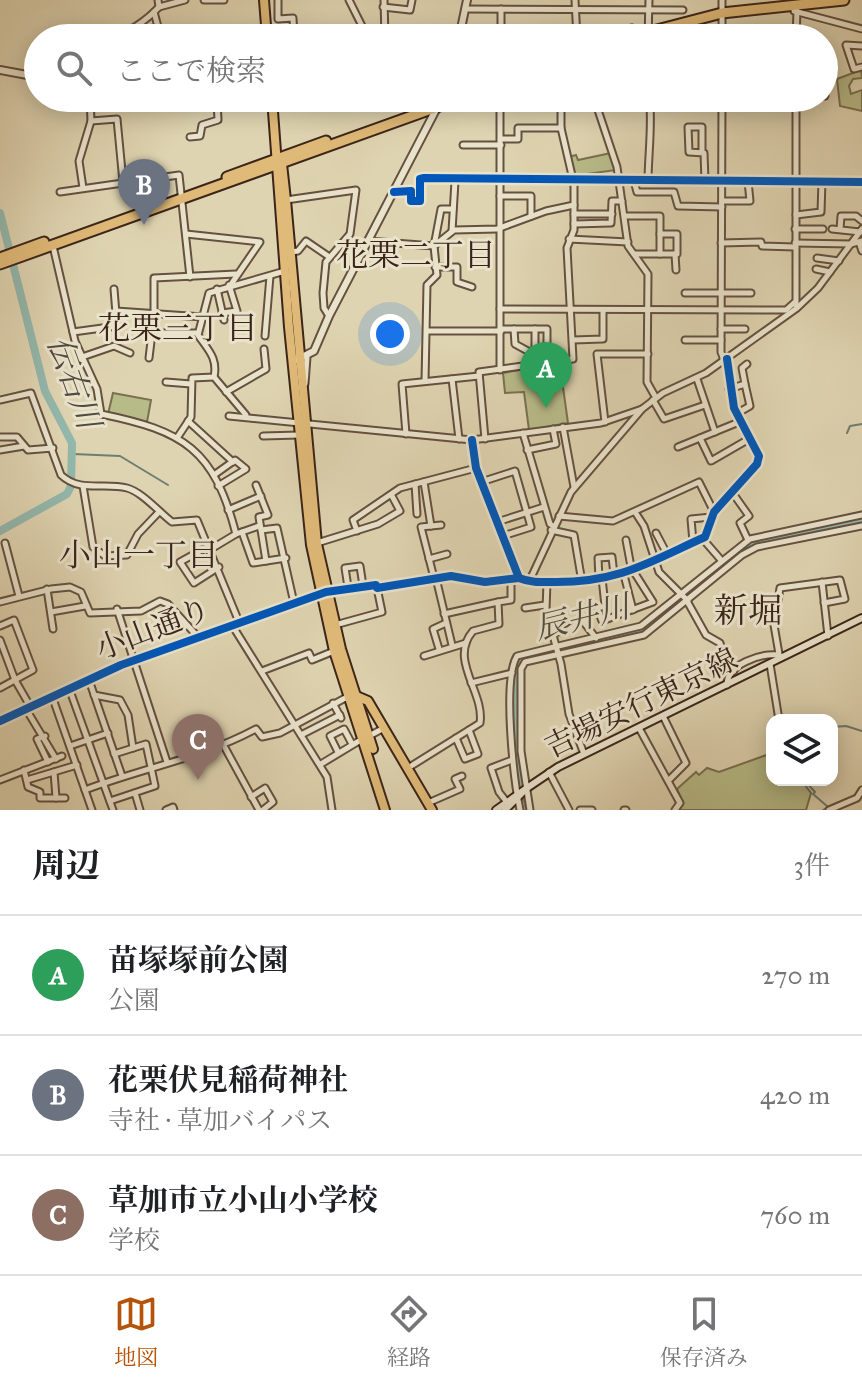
<!DOCTYPE html>
<html lang="ja">
<meta charset="utf-8">
<style>
:root{--surface:#fff;--page:#f2f2f2;--text:#202124;--muted:#757577;--line:#e0e0e0;--accent:#b45309}
body{margin:0;font-family:"IM FELL Great Primer","Noto Serif JP",serif;background:var(--page);color:var(--text)}
.controls{position:absolute;right:24px;bottom:24px;display:grid;overflow:hidden;border-radius:16px;box-shadow:0 4px 20px #0003}
.controls button{width:72px;height:72px;display:grid;place-items:center;padding:0;border:0;border-bottom:2px solid var(--line);background:var(--surface);color:var(--text);font:40px sans-serif}
.you{position:absolute;left:390px;top:334px;width:28px;height:28px;margin:-20px;border:6px solid #fff;border-radius:50%;background:#1a73e8;box-shadow:0 0 0 12px #1a73e833}
.badge{display:grid;place-items:center;width:52px;height:52px;border-radius:50%;background:var(--accent);color:#fff;font-size:26px;font-weight:700}
.pin{position:absolute;translate:-50% -66px;filter:drop-shadow(0 2px 4px #0008)}
.pin::after{content:'';position:absolute;top:42px;width:28px;height:24px;background:inherit;clip-path:polygon(0 0,100% 0,50% 100%)}
.list{margin:0;padding:0;list-style:none}
h2{display:flex;justify-content:space-between;align-items:center;height:104px;margin:0;padding:0 32px;font-size:34px}
h2 small{font-size:26px;font-weight:400;color:var(--muted)}
.list li{display:grid;grid-template-columns:52px 1fr auto;gap:24px;align-items:center;box-sizing:border-box;height:120px;padding:0 32px;border-top:2px solid var(--line)}
.list b{display:block;font-size:30px;white-space:nowrap}
.list p{margin:0;font-size:26px;white-space:nowrap;color:var(--muted)}
.list em{font-size:26px;font-style:normal;color:var(--muted)}
.icon{flex:none;width:44px;height:44px;fill:none;stroke:currentColor;stroke-width:2;stroke-linecap:round;stroke-linejoin:round}
.map{position:relative;flex:none;width:862px;height:810px;overflow:hidden}
.search{position:absolute;background:var(--surface);box-shadow:0 4px 20px #0003;left:24px;right:24px;top:24px;height:88px;display:flex;align-items:center;gap:20px;box-sizing:border-box;padding:0 28px;border-radius:44px;color:var(--muted);font-size:30px}
.sheet{height:464px;background:var(--surface)}
nav{display:flex;justify-content:space-around;align-items:center;box-sizing:border-box;height:112px;border-top:2px solid var(--line);background:var(--surface);font-size:22px;color:var(--muted)}
nav a{display:grid;justify-items:center;gap:4px}
nav .on{color:var(--accent)}
.map>svg:first-child{display:block}
.green{fill:#b7bb88;stroke:#797051;stroke-width:2}
.lines{fill:none;stroke-linecap:round;stroke-linejoin:round}
.stream{stroke:#707d72;stroke-width:2}
.river{stroke:#93b8ad;stroke-width:8}
.minor-casing{stroke:#645140;stroke-width:9}
.tertiary-casing{stroke:#645140;stroke-width:10}
.secondary-casing{stroke:#3b251a;stroke-width:10}
.primary-casing{stroke:#3b251a;stroke-width:12}
.trunk-casing{stroke:#3b251a;stroke-width:13}
.minor{stroke:#eae3cc;stroke-width:5}
.tertiary{stroke:#eae3cc;stroke-width:6}
.secondary{stroke:#eae3cc;stroke-width:6}
.primary{stroke:#e0ba78;stroke-width:8}
.trunk{stroke:#e0ba78;stroke-width:9}
.cycleway-casing{stroke:#eae3cc;stroke-width:13}
.cycleway{stroke:#0057b8;stroke-width:8}
.labels{text-anchor:middle;stroke-width:6;stroke-linejoin:round;paint-order:stroke}
.street-label{font-size:30px;fill:#3b251a;stroke:#eae3cc}
.neighbourhood-label{font-size:32px;fill:#3b251a;stroke:#eae3cc}
.water-label{font-size:32px;font-style:italic;fill:#514a3f;stroke:#eae3cc}
.quarter-label{font-size:34px;fill:#3b251a;stroke:#eae3cc}
</style>
<div class="map">
<svg width="862" height="810" viewBox="0 0 862 810">
<rect width="100%" height="100%" fill="#dfd4b1"/>
<filter id="stains"><feTurbulence type="fractalNoise" baseFrequency=".0025" numOctaves="4"/><feColorMatrix values="0 0 0 0 .2 0 0 0 0 .09 0 0 0 0 .02 0 0 0 .5 -.17"/></filter>
<radialGradient id="worn" r=".72"><stop offset=".6" stop-color="#630" stop-opacity="0"/><stop offset="1" stop-color="#630" stop-opacity=".3"/></radialGradient>
<!-- green -->
<g class="green">
<polygon points="861,70 862,78 853,79 849,86 851,94 862,90 862,111 840,106 837,79"/>
<polygon points="611,153 616,170 573,176 569,157 576,155 578,160"/>
<polygon points="536,367 543,389 563,387 568,423 529,430 524,392 505,393 503,373"/>
<polygon points="113,393 151,400 147,422 108,414"/>
<polygon points="772,753 772,780 801,780 811,793 806,810 677,810 683,803 677,789 696,772 699,775 707,768 719,772"/>
</g>
<g class="lines">
<!-- stream -->
<g class="stream">
<polyline points="847,433 850,426 862,424"/>
<polyline points="73,454 120,456 168,485"/>
<polyline points="832,727 846,726 862,731"/>
<polyline points="804,780 815,792 813,794 828,807 823,810"/>
<polyline points="523,796 526,810"/>
</g>
<!-- river -->
<g class="river">
<polyline points="0,213 45,391 72,443 71,486 67,494 0,531"/>
<polyline points="523,794 516,738 517,667 521,658 643,630 753,543 862,521"/>
</g>
<!-- minor casing -->
<g class="minor-casing">
<g id="minor">
<polyline points="204,0 224,0"/>
<polyline points="278,0 278,19 293,18 294,38"/>
<polyline points="349,0 366,34 382,31"/>
<polyline points="384,0 385,38"/>
<polyline points="575,0 577,38"/>
<polyline points="794,6 794,11 862,29"/>
<polyline points="159,7 185,0"/>
<polyline points="383,7 410,10 412,0"/>
<polyline points="465,9 683,10"/>
<polyline points="154,12 161,38"/>
<path d="M108,38c19,-4 38,-17 51,-31l-1,-7"/>
<polyline points="174,38 229,29"/>
<polyline points="501,38 501,9"/>
<polyline points="648,38 649,0"/>
<polyline points="722,38 722,0"/>
<polyline points="796,38 797,11"/>
<polyline points="862,46 846,45 854,69 862,67"/>
<polyline points="824,96 825,96"/>
<polyline points="300,98 329,102 357,98"/>
<polyline points="594,98 617,167 628,246 648,274 647,382 656,398"/>
<polyline points="722,98 721,352 724,360"/>
<polyline points="91,121 117,119 123,182"/>
<polyline points="190,137 200,136 202,125 218,120 217,101"/>
<polyline points="501,139 518,139 518,128 561,128"/>
<polyline points="463,145 501,145"/>
<polyline points="702,151 702,127 688,127 689,152 704,153 705,181"/>
<polyline points="634,181 637,192 674,192 678,206 722,207"/>
<path d="M648,181c0,-23 5,-64 1,-83"/>
<polyline points="83,188 79,161 91,121 90,98"/>
<polyline points="60,192 179,175 190,277"/>
<polyline points="394,192 411,191 411,201 420,201 420,179 424,178 862,182"/>
<polyline points="500,196 531,196 531,216"/>
<polyline points="286,200 356,190 350,234 326,262 323,293 324,308 329,316"/>
<polyline points="722,201 750,201 748,181"/>
<polyline points="574,214 612,214"/>
<polyline points="796,215 821,212 822,181"/>
<polyline points="625,216 660,216 660,254"/>
<polyline points="574,224 611,223 612,201 622,201"/>
<polyline points="795,229 823,229"/>
<polyline points="832,229 860,232"/>
<polyline points="840,229 841,216 856,216 862,221"/>
<polyline points="452,231 455,181"/>
<polyline points="186,234 260,242 232,283"/>
<polyline points="569,239 628,242"/>
<polyline points="368,241 434,246 454,230 497,229 546,211 574,205"/>
<polyline points="859,242 862,251"/>
<polyline points="721,243 761,242 762,246 795,247"/>
<polyline points="795,243 851,244 862,241"/>
<path d="M53,246l22,95 22,48 4,25c83,17 113,35 135,120"/>
<polyline points="291,252 298,251 306,241 328,256"/>
<polyline points="634,254 677,254 677,234 660,234"/>
<polyline points="675,254 676,270"/>
<polyline points="817,258 839,261"/>
<polyline points="435,267 457,267 457,282 472,287"/>
<polyline points="816,269 830,272"/>
<polyline points="217,289 224,320"/>
<polyline points="685,293 751,293"/>
<polyline points="796,305 796,98"/>
<polyline points="500,309 786,310 795,302"/>
<polyline points="116,311 203,317"/>
<polyline points="154,313 154,278 236,274"/>
<polyline points="222,313 237,311 229,285"/>
<polyline points="500,329 547,329 547,362"/>
<polyline points="514,329 515,344 535,355"/>
<polyline points="535,329 535,364"/>
<polyline points="721,329 745,329"/>
<polyline points="427,331 501,331"/>
<polyline points="73,332 117,326 114,289"/>
<polyline points="265,336 270,276"/>
<polyline points="573,340 603,339 603,310"/>
<polyline points="685,340 721,340"/>
<polyline points="82,357 114,346 130,353"/>
<polyline points="149,358 152,333 198,333"/>
<polyline points="500,370 500,98"/>
<polyline points="214,377 246,415"/>
<polyline points="452,379 459,439"/>
<polyline points="697,379 715,432"/>
<polyline points="425,381 427,285 437,275 434,246 441,209 453,209"/>
<polyline points="166,382 191,384"/>
<polyline points="305,384 307,357"/>
<polyline points="729,389 745,384 742,368 747,364"/>
<polyline points="226,392 266,369 264,349"/>
<path d="M0,400l31,-7 30,82c19,18 43,7 66,13 15,4 32,24 45,34l25,-2 42,102"/>
<polyline points="653,400 664,419 705,405"/>
<polyline points="736,414 750,406 745,384"/>
<polyline points="229,416 472,440 601,423 642,409"/>
<polyline points="188,421 233,462"/>
<polyline points="605,422 597,354 648,354"/>
<polyline points="563,427 574,487"/>
<polyline points="523,433 550,524 553,526"/>
<polyline points="406,434 402,384 479,376"/>
<polyline points="263,436 299,435"/>
<polyline points="0,437 17,437 28,450 53,448"/>
<path d="M177,438l14,-21 1,-39 22,-1c4,-19 -6,-27 -16,-42l11,-42 76,-22"/>
<polyline points="700,438 711,461 749,439"/>
<polyline points="485,439 479,372 573,359 567,248 574,230 574,184 561,128 561,98"/>
<path d="M472,440l4,28 43,110c12,5 24,4 37,4 64,0 93,-20 149,-45l9,-25 43,-48 2,-8 -25,-48 -7,-49"/>
<polyline points="678,447 739,422"/>
<polyline points="0,450 24,446"/>
<polyline points="527,450 556,444 553,429"/>
<polyline points="214,475 235,460 246,469 218,486"/>
<polyline points="424,482 431,526"/>
<polyline points="481,482 515,471 531,527 503,536"/>
<polyline points="415,484 417,514"/>
<polyline points="256,485 268,515 259,517 266,561"/>
<polyline points="83,486 93,547 105,556 127,555 138,534 159,512"/>
<polyline points="732,492 749,516 740,523 748,540"/>
<polyline points="228,510 261,496"/>
<polyline points="635,512 644,526 659,572 688,601"/>
<polyline points="559,516 613,521 699,482 714,512"/>
<polyline points="497,522 544,507"/>
<polyline points="261,530 277,528 294,603"/>
<polyline points="551,530 574,535 582,582"/>
<polyline points="357,531 353,520 400,488 476,468"/>
<polyline points="242,532 253,563 286,558"/>
<polyline points="656,533 667,554"/>
<polyline points="702,538 721,560"/>
<polyline points="626,540 632,572"/>
<polyline points="693,542 691,519 711,517"/>
<polyline points="5,543 19,596"/>
<polyline points="317,543 378,524 400,511 392,496"/>
<polyline points="209,546 180,562 194,583 219,567"/>
<polyline points="211,549 236,534 259,526"/>
<polyline points="429,559 447,554"/>
<polyline points="624,575 633,610"/>
<polyline points="434,578 421,527 441,525"/>
<polyline points="436,578 452,645"/>
<polyline points="602,578 605,606 597,608 602,621 653,602 634,572"/>
<polyline points="599,579 598,558 612,557 614,575"/>
<polyline points="529,582 571,492 642,409 663,393 706,373 797,308 818,288 862,229"/>
<polyline points="547,582 546,610 561,664 569,714 584,754"/>
<polyline points="822,582 828,636"/>
<polyline points="348,587 345,568 360,566 363,586"/>
<polyline points="47,589 53,629"/>
<polyline points="326,592 376,585 377,588 451,576 485,582 519,578"/>
<polyline points="687,601 706,635 720,643 724,658 734,671"/>
<polyline points="0,602 51,589 70,587 81,592 90,613 141,611 160,601 168,604 198,637"/>
<polyline points="525,608 545,605"/>
<polyline points="117,609 167,762"/>
<polyline points="51,612 85,606"/>
<polyline points="444,614 498,602"/>
<polyline points="232,625 327,777 332,810"/>
<polyline points="335,625 382,612 377,588"/>
<polyline points="0,626 14,620 33,670 0,688"/>
<polyline points="553,633 568,630 582,620 596,638"/>
<polyline points="0,640 15,680 30,706"/>
<polyline points="439,649 433,629 446,623"/>
<polyline points="779,654 774,625 780,588 840,580 845,599 824,603"/>
<polyline points="424,656 466,643"/>
<polyline points="770,664 779,720"/>
<polyline points="262,671 309,653 312,660 334,651"/>
<polyline points="89,680 122,776"/>
<polyline points="471,683 512,673"/>
<path d="M727,685c0,-21 34,-32 52,-30"/>
<polyline points="69,688 113,810"/>
<polyline points="94,695 120,700 128,715 133,748"/>
<polyline points="52,696 92,810"/>
<polyline points="333,703 341,718"/>
<polyline points="26,709 56,759"/>
<polyline points="663,716 686,763 669,780"/>
<polyline points="639,728 680,803 675,810"/>
<polyline points="301,735 340,715"/>
<polyline points="45,736 37,739 48,762"/>
<polyline points="369,736 384,728"/>
<polyline points="456,738 465,759 478,754 469,730"/>
<polyline points="70,746 108,733"/>
<polyline points="224,746 259,810"/>
<polyline points="338,752 330,736 344,729 352,744"/>
<polyline points="321,764 364,738"/>
<path d="M408,768l72,-45c5,-31 -32,-63 -7,-92l26,-7 -1,-22 13,-2v-21"/>
<polyline points="24,770 28,787 40,792 40,798 65,798"/>
<polyline points="54,772 56,798"/>
<polyline points="549,772 569,810"/>
<polyline points="0,780 62,756"/>
<polyline points="27,780 77,765"/>
<path d="M85,790c58,-22 117,-32 171,-61l6,8 18,-4 69,-37"/>
<polyline points="135,793 140,810"/>
<polyline points="251,797 265,788 273,802 263,810"/>
<polyline points="110,801 155,786 146,744 114,754"/>
<polyline points="506,801 499,792 491,768 512,760"/>
<polyline points="428,803 460,789 455,779 462,776"/>
<polyline points="166,810 173,807 174,810"/>
<path d="M520,810c-6,-29 -18,-130 -3,-154l124,-30 109,-87 112,-24"/>
<polyline points="530,810 521,751 521,669 525,662 644,635 742,555 757,547 862,526"/>
<polyline points="580,810 592,810"/>
<polyline points="624,810 626,810"/>
<polyline points="829,810 857,798 862,790"/>
</g>
</g>
<!-- tertiary casing -->
<g class="tertiary-casing">
<g id="tertiary">
<polyline points="459,38 467,0"/>
<polyline points="0,70 38,77"/>
<polyline points="192,98 261,98"/>
<polyline points="296,360 314,351 329,316 442,98"/>
<polyline points="0,721 121,665 324,593"/>
</g>
</g>
<!-- secondary casing -->
<g class="secondary-casing">
<g id="secondary">
<polyline points="496,810 527,788"/>
<polyline points="505,810 527,788 558,767 862,618"/>
</g>
</g>
<!-- primary casing -->
<g class="primary-casing">
<g id="primary">
<polyline points="264,0 267,38"/>
<polyline points="272,98 289,327 311,545 334,651 385,810"/>
<polyline points="276,159 282,164 286,200 317,544 341,649 373,749"/>
<polyline points="354,695 368,701 432,810"/>
</g>
</g>
<!-- trunk casing -->
<g class="trunk-casing">
<g id="trunk">
<polyline points="609,38 632,30"/>
<polyline points="626,38 722,13 844,0"/>
<polyline points="227,177 326,141"/>
<polyline points="0,258 44,242"/>
<polyline points="0,264 462,98"/>
</g>
</g>
<!-- minor -->
<use href="#minor" class="minor"/>
<!-- tertiary -->
<use href="#tertiary" class="tertiary"/>
<!-- secondary -->
<use href="#secondary" class="secondary"/>
<!-- primary -->
<use href="#primary" class="primary"/>
<!-- trunk -->
<use href="#trunk" class="trunk"/>
<!-- cycleway casing -->
<g class="cycleway-casing">
<g id="cycleway">
<polyline points="394,192 411,191 411,201 420,201 420,179 424,178 862,182"/>
<path d="M472,440l4,28 43,110c12,5 24,4 37,4 64,0 93,-20 149,-45l9,-25 43,-48 2,-8 -25,-48 -7,-49"/>
<polyline points="0,721 121,665 326,592 376,585 377,588 451,576 485,582 519,578"/>
</g>
</g>
<!-- cycleway -->
<use href="#cycleway" class="cycleway"/>
</g>
<g class="labels">
<!-- street labels -->
<g class="street-label">
<text transform="translate(153 629) rotate(-21)" y="10">小山通り</text>
<text transform="translate(641 703) rotate(-26)" y="10">吉場安行東京線</text>
</g>
<!-- neighbourhood labels -->
<g class="neighbourhood-label">
<text x="416" y="266">花栗二丁目</text>
<text x="178" y="339">花栗三丁目</text>
<text x="139" y="566">小山一丁目</text>
</g>
<!-- water labels -->
<g class="water-label">
<text transform="translate(74 382) rotate(70)" y="11">伝右川</text>
<text transform="translate(582 617) rotate(-14)" y="11">辰井川</text>
</g>
<!-- quarter labels -->
<g class="quarter-label">
<text x="748" y="622">新堀</text>
</g>
</g>
<rect width="100%" height="100%" filter="url(#stains)"/>
<rect width="100%" height="100%" fill="url(#worn)"/>
</svg>
<div class="controls">
<button><svg class="icon" aria-label="layers" viewBox="0 0 24 24"><path d="M12 4l9 5-9 5-9-5zM3 14l9 5 9-5"/></svg></button>
</div>
<div class="you"></div>
<div class="pin badge" style="left:546px;top:408px;background:#2e9e5b">A</div>
<div class="pin badge" style="left:144px;top:225px;background:#6b7280">B</div>
<div class="pin badge" style="left:198px;top:780px;background:#8d6e63">C</div>
<div class="search"><svg class="icon" aria-label="search" viewBox="0 0 24 24"><circle cx="10" cy="10" r="6"/><path d="M15 15l6 6"/></svg>ここで検索</div>
</div>
<section class="sheet">
<h2>周辺<small>3件</small></h2>
<ul class="list">
<li><span class="badge" style="background:#2e9e5b">A</span><div><b>苗塚塚前公園</b><p>公園</p></div><em>270 m</em></li>
<li><span class="badge" style="background:#6b7280">B</span><div><b>花栗伏見稲荷神社</b><p>寺社 · 草加バイパス</p></div><em>420 m</em></li>
<li><span class="badge" style="background:#8d6e63">C</span><div><b>草加市立小山小学校</b><p>学校</p></div><em>760 m</em></li>
</ul>
</section>
<nav>
<a class="on"><svg class="icon" aria-label="map" viewBox="0 0 24 24"><path d="M3 6l6-2 6 2 6-2v14l-6 2-6-2-6 2zM9 4v14M15 6v14"/></svg>地図</a>
<a><svg class="icon" aria-label="directions" viewBox="0 0 24 24"><path d="M12 3l9 9-9 9-9-9zM9 14v-3h6M13 9l2 2-2 2"/></svg>経路</a>
<a><svg class="icon" aria-label="saved" viewBox="0 0 24 24"><path d="M7 4h10v16l-5-4-5 4z"/></svg>保存済み</a>
</nav>
